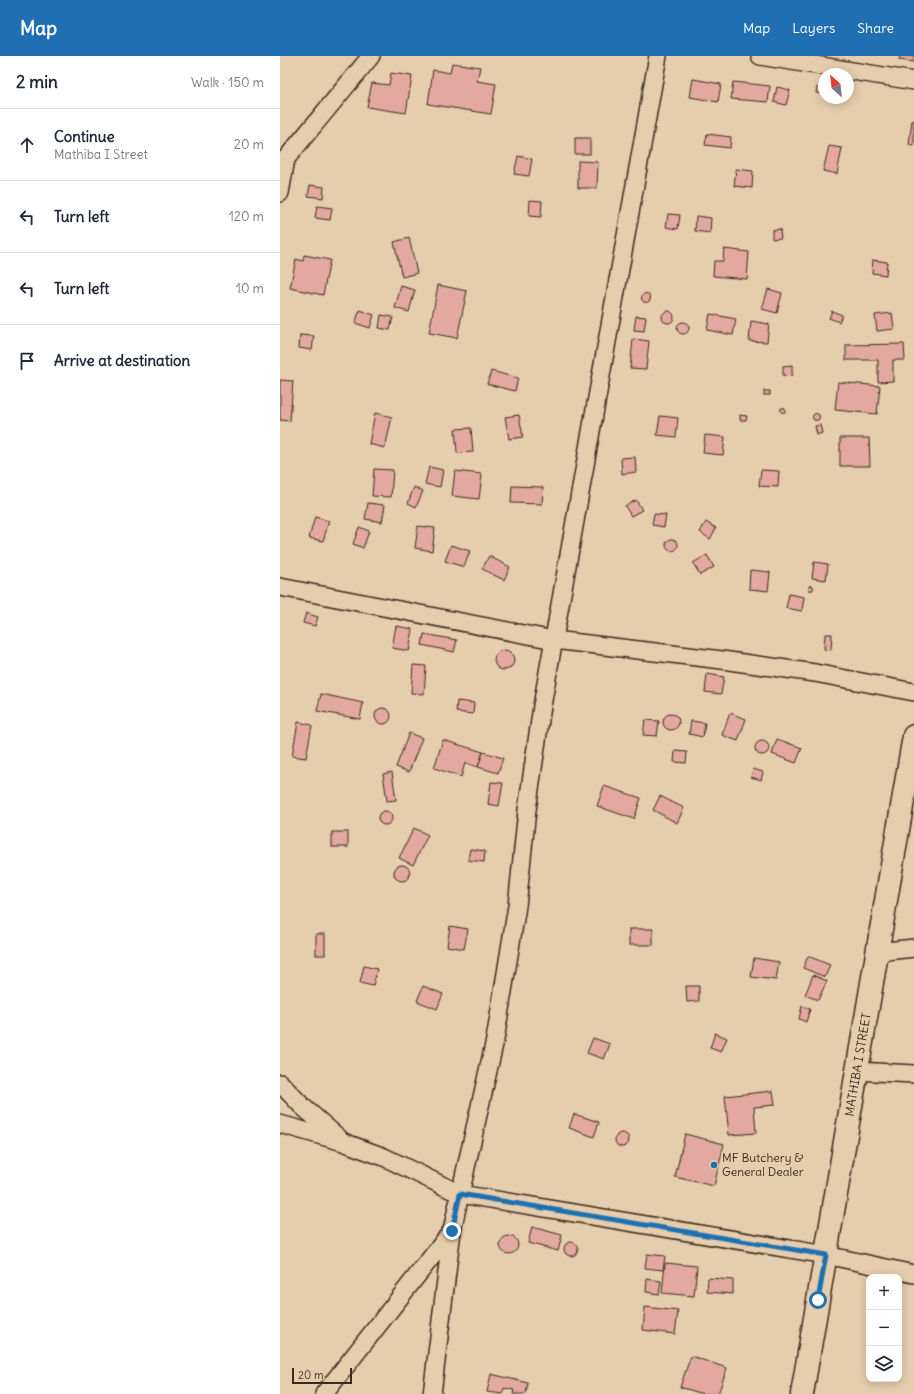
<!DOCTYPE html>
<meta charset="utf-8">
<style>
:root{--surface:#fff;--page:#f2f2f3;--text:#1f2937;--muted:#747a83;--line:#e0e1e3;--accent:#1f6fb2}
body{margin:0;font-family:Delius,sans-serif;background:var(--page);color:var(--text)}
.controls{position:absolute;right:12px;bottom:12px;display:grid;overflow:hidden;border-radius:8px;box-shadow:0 2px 10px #0003}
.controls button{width:36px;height:36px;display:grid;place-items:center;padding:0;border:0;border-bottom:1px solid var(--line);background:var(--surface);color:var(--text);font:20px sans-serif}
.compass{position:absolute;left:538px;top:12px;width:36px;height:36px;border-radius:50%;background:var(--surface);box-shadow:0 2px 10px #0003;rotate:333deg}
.scale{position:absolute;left:12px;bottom:10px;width:60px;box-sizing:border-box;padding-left:4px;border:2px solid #3b2a1e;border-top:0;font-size:11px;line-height:14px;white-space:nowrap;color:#3b2a1e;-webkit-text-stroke:3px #e5cdad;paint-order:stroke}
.stop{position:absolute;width:12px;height:12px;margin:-9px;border:3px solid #1f6fb2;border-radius:50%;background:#fff}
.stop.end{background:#1f6fb2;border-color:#fff;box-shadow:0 1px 4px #0008}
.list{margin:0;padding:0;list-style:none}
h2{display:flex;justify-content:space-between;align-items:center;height:52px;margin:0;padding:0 16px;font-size:17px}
h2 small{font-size:13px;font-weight:400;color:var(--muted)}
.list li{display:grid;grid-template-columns:26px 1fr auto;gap:12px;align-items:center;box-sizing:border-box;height:72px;padding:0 16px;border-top:1px solid var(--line)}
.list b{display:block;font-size:15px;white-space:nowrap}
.list p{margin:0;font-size:13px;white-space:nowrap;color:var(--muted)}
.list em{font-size:13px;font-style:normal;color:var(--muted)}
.icon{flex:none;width:22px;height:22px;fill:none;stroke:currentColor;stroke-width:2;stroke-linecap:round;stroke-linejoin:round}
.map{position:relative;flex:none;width:634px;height:1338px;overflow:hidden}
header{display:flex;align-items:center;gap:24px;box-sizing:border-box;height:56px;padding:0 20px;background:var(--accent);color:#fff}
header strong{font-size:19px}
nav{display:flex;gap:22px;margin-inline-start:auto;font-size:14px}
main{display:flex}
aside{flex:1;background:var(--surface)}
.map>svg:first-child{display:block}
.building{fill:#e3a9a0;stroke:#3b2a1e}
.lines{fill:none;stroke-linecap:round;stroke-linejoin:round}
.minor-casing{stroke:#3b2a1e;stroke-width:20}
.tertiary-casing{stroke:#3b2a1e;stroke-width:25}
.minor{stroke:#e5cdad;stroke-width:17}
.tertiary{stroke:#e5cdad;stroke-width:22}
.route{stroke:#1f6fb2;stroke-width:5}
.poi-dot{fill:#1f6fb2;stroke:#e5cdad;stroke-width:1.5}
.labels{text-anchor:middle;stroke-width:4;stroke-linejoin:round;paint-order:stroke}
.street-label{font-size:12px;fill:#3b2a1e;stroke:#e5cdad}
.poi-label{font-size:12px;fill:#3b2a1e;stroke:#e5cdad;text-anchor:start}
</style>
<header>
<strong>Map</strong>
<nav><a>Map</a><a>Layers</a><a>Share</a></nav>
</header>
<main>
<aside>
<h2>2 min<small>Walk · 150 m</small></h2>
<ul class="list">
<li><svg class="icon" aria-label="ahead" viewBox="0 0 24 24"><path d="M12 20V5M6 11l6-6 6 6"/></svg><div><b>Continue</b><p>Mathiba I Street</p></div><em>20 m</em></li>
<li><svg class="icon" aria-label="left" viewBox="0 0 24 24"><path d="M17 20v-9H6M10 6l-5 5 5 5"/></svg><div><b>Turn left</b></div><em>120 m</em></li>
<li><svg class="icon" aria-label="left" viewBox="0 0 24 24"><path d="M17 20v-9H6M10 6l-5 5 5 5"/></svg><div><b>Turn left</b></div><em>10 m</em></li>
<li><svg class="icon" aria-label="arrive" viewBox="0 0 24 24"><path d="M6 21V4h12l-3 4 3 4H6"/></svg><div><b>Arrive at destination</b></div></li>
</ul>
</aside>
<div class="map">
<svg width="634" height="1338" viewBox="0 0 634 1338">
<rect width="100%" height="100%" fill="#e5cdad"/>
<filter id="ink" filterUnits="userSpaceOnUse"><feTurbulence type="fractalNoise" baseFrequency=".025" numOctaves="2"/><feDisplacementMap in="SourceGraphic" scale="8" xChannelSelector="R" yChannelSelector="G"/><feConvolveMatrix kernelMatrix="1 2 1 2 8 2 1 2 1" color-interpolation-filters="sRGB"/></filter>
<g filter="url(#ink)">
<!-- building -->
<g class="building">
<polygon points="620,0 634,0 634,6 619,4"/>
<polygon points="172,7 200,11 197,25 216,28 211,58 148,48 153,14 170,17"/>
<polygon points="111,17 132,20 126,57 87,51 92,27 109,29"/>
<polygon points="413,23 441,28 438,46 410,41"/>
<polygon points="453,26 490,30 488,46 451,43"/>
<polygon points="497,31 510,34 506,49 494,46"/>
<polygon points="537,31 544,33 544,38 536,37"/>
<polygon points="632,64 634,65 634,90 629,89"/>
<polygon points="427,78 451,81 450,92 425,89"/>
<rect x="295" y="82" width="15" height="16"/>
<polygon points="549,90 562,92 557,118 543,115"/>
<polygon points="238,100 252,103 249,120 234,118"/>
<polygon points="298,105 318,106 317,132 298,132"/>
<polygon points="456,113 473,115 472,132 454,130"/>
<polygon points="30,129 44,131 43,142 28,140"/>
<polygon points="250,144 262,145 261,161 249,160"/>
<polygon points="37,150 52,152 50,164 35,162"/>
<polygon points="388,158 400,159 398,173 386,171"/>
<polygon points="416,160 431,162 430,177 415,175"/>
<polygon points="500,173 501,182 492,183 492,174"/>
<polygon points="129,182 137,217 122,221 114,186"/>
<polygon points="444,193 469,196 467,223 433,220 434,205 443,205"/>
<polygon points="24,199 50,204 43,239 10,232 16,203 23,205"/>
<polygon points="593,204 607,206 606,219 592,217"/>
<polygon points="158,229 187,235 177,282 149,277"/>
<polygon points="121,230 135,234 129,256 115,252"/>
<polygon points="488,233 502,237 497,257 482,253"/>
<circle cx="366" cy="242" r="4.5"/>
<polygon points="80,254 94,259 90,272 75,267"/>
<polygon points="552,255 562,259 559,266 549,262"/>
<circle cx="388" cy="261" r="6"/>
<polygon points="612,257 614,273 597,275 595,259"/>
<polygon points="430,258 456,263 453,279 427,274"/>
<polygon points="101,259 113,261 110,274 99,272"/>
<polygon points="356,260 366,261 364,275 354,274"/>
<polygon points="471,265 489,268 487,286 469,285"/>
<circle cx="403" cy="272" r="6"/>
<polygon points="20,279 34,280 32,294 19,292"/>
<polygon points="353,283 369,285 366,313 350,312"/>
<polygon points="624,288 625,304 613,304 613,325 598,326 598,304 566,304 566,289"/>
<polygon points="512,309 512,319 503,320 503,310"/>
<polygon points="211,315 238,322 235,335 207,328"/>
<polygon points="0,324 13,325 10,365 0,364"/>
<polygon points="558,326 600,330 597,358 555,354"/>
<rect x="484" y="335" width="6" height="4"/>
<circle cx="503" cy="354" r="2.5"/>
<polygon points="95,357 112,361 105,392 89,388"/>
<circle cx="536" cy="361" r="3.5"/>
<polygon points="239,359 243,381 229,383 225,361"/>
<polygon points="460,359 467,360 466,364 460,364"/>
<polygon points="380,360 398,362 396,381 377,379"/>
<polygon points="540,369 542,377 537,379 535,370"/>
<polygon points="191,372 193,396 177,397 175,373"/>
<polygon points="425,379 445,381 443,399 423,397"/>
<polygon points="560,382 589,382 590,410 560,410"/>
<polygon points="355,401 356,416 342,418 341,402"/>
<polygon points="149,411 163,414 160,431 145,428"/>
<polygon points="94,413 113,414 111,441 92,440"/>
<polygon points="481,414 499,415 498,431 479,430"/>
<polygon points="175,415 202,418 199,443 172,440"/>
<polygon points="232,430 263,431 262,448 231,447"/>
<polygon points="134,431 143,435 136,451 128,447"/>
<polygon points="356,444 362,454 351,460 345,450"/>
<polygon points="88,447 105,449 102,466 85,463"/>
<polygon points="374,458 386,459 384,471 372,469"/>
<polygon points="35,461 49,465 43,485 29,482"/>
<polygon points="426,466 436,472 430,483 420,476"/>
<polygon points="138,470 155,472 152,495 135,492"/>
<polygon points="79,471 89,475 83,492 73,488"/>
<circle cx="392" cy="489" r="6"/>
<polygon points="171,489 190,495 184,511 165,505"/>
<polygon points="427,499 434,511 420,519 413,507"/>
<polygon points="209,500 230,511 224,524 202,513"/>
<polygon points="534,506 548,508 546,524 532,522"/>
<polygon points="470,514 490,516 488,535 469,533"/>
<circle cx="531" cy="532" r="2.5"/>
<polygon points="509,538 524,541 522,555 506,552"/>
<polygon points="26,557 38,561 35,570 23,567"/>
<polygon points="116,570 133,573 129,595 112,592"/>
<polygon points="144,578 177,584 174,596 142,589"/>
<polygon points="545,578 552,578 551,594 544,593"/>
<circle cx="224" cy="604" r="10"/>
<polygon points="133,609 146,610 144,638 131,637"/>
<polygon points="427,618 444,621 441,638 425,636"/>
<polygon points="41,638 83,647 80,663 37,655"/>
<polygon points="177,645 194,647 193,658 176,656"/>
<circle cx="103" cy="660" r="8"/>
<polygon points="450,657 466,663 458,685 442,679"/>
<circle cx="391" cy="666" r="8"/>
<polygon points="365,664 379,665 377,680 363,679"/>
<polygon points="411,665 425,667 423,681 409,678"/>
<polygon points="18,666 32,669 26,702 12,700"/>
<polygon points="129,677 142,682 129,716 116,711"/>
<polygon points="497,683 522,692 516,707 492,698"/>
<polygon points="163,684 203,696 198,711 185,707 181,721 154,712"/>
<circle cx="482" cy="692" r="7"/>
<polygon points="395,695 407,696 406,707 394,706"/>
<polygon points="203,696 223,702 218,717 198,711"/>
<polygon points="473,713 483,716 481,724 471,721"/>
<polygon points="112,716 116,744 107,745 103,718"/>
<polygon points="211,726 223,727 219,750 208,748"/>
<polygon points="324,730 361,742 354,763 317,750"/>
<polygon points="380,740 404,752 397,767 373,754"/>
<circle cx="105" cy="762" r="7"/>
<polygon points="134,772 148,779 133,809 119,802"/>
<rect x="52" y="776" width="16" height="15"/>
<polygon points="190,793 205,795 204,806 188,804"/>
<circle cx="122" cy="817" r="8"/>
<polygon points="170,870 188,873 184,893 167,890"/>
<rect x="349" y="873" width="24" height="16"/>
<rect x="36" y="878" width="9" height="21"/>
<polygon points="528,900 550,909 545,921 523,912"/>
<polygon points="474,902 499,906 496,924 471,921"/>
<polygon points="84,910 97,913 93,930 80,927"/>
<polygon points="533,919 547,925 538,944 525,939"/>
<polygon points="143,930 163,938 157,953 137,945"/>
<polygon points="406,930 419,930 419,945 407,946"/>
<polygon points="522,950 530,953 526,966 519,963"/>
<polygon points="435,977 447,982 441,996 430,992"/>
<polygon points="313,982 330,988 324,1003 307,997"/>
<polygon points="493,1035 495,1049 474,1051 476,1077 449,1079 445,1040"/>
<polygon points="294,1058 319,1066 314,1081 289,1072"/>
<circle cx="342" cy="1084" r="7"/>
<polygon points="405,1078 444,1088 434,1130 395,1121"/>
<polygon points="252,1171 282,1179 278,1195 248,1187"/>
<circle cx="229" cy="1189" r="9"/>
<circle cx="291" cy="1193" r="7"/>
<polygon points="367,1198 385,1200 383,1214 365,1212"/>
<polygon points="385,1207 417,1210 414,1240 382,1237"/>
<polygon points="428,1222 453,1224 453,1238 427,1236"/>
<polygon points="367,1223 381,1225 379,1238 366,1236"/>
<polygon points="365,1251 398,1255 395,1278 363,1274"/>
<polygon points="411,1300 447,1312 438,1338 423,1338 400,1331"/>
<polygon points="211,1318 248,1327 246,1338 233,1338 234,1334 224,1332 223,1338 207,1336"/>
</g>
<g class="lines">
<!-- minor casing -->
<g class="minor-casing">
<g id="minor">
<polyline points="378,0 262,650 247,754 237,850 215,984 180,1138 546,1199 634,1218"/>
<polyline points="480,0 634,25"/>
<polyline points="0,110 91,0"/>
<polyline points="0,137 6,103"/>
<polyline points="0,531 274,584 442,604 535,617 634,636"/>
<polyline points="597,896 634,892"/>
<polyline points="576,1015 634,1018"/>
<polyline points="0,1027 22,1050 60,1083"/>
<polyline points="0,1068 63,1086 104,1101 180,1138 172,1175 152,1338"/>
<polyline points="44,1338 172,1175"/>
</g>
</g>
<!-- tertiary casing -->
<g class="tertiary-casing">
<g id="tertiary">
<path id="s1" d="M522,1338l112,-658"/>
</g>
</g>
<!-- minor -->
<use href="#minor" class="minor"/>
<!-- tertiary -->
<use href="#tertiary" class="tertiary"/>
</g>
</g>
<g class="lines" filter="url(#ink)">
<!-- route -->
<polyline class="route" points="172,1175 180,1138 546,1199 538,1244"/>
</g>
<!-- markers -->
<circle class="poi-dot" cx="434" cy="1109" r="4"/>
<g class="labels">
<!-- street labels -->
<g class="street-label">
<text dy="4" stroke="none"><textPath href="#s1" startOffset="334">MATHIBA I STREET</textPath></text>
</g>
<!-- poi labels -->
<g class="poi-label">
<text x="442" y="1106">MF Butchery &amp;<tspan x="442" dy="14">General Dealer</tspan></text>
</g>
</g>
</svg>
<div class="controls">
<button>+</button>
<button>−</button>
<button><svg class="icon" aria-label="layers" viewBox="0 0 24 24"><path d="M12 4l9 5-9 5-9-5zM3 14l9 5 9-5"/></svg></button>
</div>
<svg class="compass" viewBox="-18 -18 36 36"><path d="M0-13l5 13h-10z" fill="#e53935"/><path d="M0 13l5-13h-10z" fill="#747a83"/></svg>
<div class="scale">20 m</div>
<div class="stop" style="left:538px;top:1244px"></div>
<div class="stop end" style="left:172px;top:1175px"></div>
</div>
</main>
